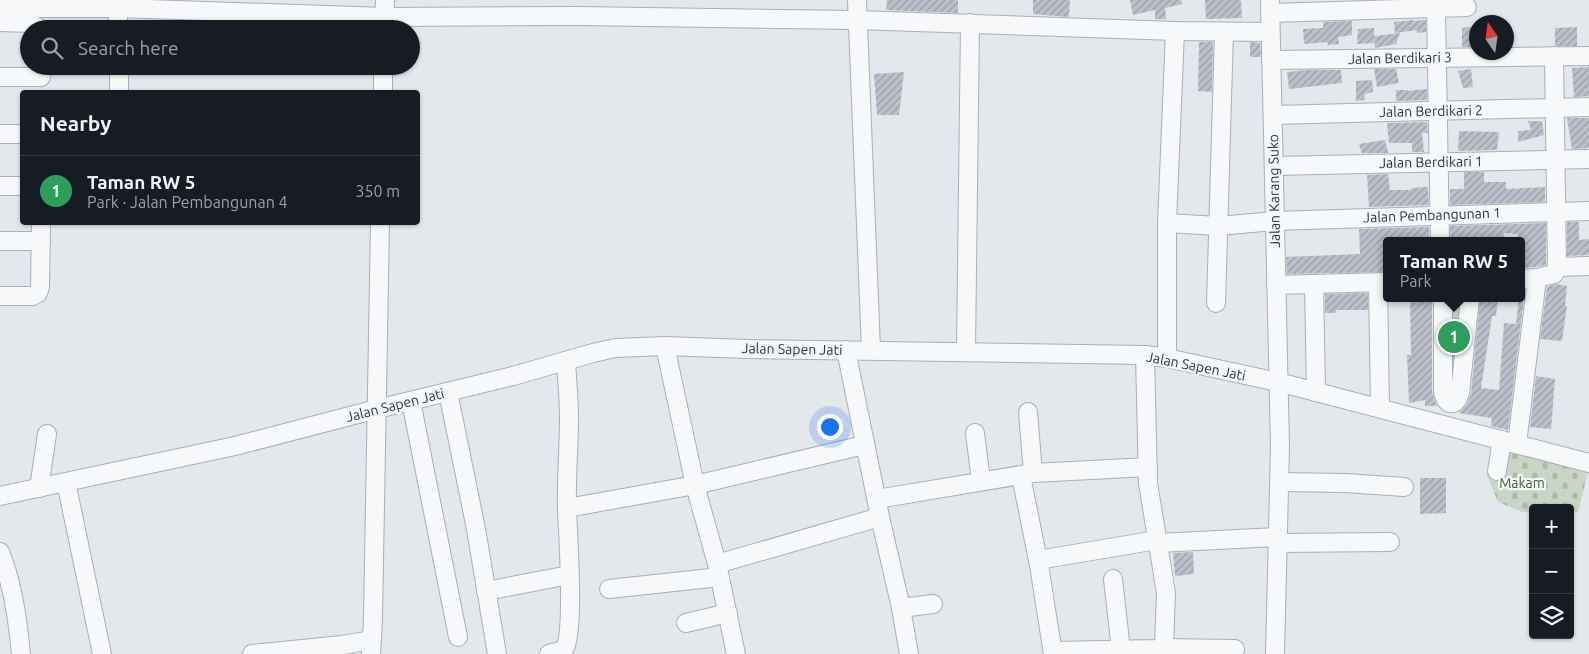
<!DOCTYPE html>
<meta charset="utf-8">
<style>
:root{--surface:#171b24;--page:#20242c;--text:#f1f3f6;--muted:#9ea1a6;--line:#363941;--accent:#db2777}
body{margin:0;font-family:Ubuntu,sans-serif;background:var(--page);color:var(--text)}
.controls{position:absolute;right:15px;bottom:15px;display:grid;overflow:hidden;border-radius:5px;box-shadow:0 1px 4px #0004}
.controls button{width:45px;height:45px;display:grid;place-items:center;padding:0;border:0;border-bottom:1px solid var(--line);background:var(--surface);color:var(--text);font:25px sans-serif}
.compass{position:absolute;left:1469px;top:15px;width:45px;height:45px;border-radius:50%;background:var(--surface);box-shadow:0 1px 4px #0004;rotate:347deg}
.you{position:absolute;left:829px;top:426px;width:18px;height:18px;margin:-12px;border:4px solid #fff;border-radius:50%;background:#1a73e8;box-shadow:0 0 0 8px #1a73e833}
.badge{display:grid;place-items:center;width:32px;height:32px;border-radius:50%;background:var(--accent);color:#fff;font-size:16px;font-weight:700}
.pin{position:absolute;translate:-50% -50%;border:2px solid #fff;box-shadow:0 1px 5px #0006}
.popup{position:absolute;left:1383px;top:237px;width:142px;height:65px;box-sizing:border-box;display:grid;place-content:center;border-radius:5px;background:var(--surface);filter:drop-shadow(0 1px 4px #0005);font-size:16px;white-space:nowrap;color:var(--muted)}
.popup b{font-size:19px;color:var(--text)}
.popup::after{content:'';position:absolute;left:50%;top:100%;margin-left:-10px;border:10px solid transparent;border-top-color:var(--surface)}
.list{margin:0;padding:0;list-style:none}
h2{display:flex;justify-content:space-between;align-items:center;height:65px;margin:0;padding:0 20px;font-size:21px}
h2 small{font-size:16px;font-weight:400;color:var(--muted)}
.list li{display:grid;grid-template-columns:32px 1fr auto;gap:15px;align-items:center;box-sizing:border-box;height:70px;padding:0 20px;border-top:1px solid var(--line)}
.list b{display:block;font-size:19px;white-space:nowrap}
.list p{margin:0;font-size:16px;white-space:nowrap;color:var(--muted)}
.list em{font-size:16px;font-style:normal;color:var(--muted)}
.icon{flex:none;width:28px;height:28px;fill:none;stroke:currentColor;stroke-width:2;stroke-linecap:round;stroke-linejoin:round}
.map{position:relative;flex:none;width:1589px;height:654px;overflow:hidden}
.search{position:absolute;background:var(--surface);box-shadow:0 1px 4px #0004;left:20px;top:20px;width:400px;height:55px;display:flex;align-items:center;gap:12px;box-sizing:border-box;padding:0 18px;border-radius:28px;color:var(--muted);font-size:19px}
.panel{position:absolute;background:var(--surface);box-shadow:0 1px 4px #0004;left:20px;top:90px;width:400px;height:135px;border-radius:5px}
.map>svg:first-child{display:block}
.forest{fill:url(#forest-crowns)}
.cemetery{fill:url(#cemetery-stones)}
.building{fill:url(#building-hatch)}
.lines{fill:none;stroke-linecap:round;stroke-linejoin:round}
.minor-casing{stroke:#a9aeb7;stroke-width:20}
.minor{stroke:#f7f8fa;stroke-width:18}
.labels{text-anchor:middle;stroke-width:4.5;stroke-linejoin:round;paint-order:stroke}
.street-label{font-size:14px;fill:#2b3445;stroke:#f4f6f9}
.park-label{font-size:14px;fill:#3f6138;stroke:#f4f6f9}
</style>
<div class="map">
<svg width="1589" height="654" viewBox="0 0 1589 654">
<defs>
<pattern id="forest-crowns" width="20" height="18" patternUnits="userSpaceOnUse" patternTransform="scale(1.25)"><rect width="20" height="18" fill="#c9d6c5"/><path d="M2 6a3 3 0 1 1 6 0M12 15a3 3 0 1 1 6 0" fill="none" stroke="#adb8ab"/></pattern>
<pattern id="cemetery-stones" width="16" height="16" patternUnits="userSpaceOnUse" patternTransform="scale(1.25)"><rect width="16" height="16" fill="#c9d6c5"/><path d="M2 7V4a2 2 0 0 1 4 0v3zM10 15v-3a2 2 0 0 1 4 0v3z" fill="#adb8ab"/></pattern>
<pattern id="building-hatch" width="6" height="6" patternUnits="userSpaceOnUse" patternTransform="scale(1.25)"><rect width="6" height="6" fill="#bbc0ca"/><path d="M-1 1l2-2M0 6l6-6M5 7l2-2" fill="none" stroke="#989da6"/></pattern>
</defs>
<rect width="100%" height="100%" fill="#e4e7ec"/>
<!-- forest -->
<polygon class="forest" points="1446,298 1467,298 1451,400"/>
<!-- cemetery -->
<polygon class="cemetery" points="1495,449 1588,472 1578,512 1570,512 1570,508 1533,508 1533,512 1522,512 1498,502 1487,475"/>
<!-- building -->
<g class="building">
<polygon points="887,0 958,0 958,13 886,10"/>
<polygon points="1033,0 1070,0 1069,17 1033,14"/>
<polygon points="1130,0 1181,0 1182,4 1165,8 1166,19 1155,19 1155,10 1133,15"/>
<polygon points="1205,0 1241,0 1242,18 1206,19"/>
<polygon points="1413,20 1413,21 1426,20 1426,32 1417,33 1417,30 1395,33 1394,22"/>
<polygon points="1352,21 1352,35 1338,37 1339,44 1328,45 1327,42 1304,44 1303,29 1323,28 1323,22"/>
<polygon points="1476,26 1476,47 1462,47 1462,28"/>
<polygon points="1577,27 1577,46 1555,46 1555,28"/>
<polygon points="1374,28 1374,43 1357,44 1358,29"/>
<polygon points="1400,33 1396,44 1375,48 1374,36"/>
<polygon points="1199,42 1213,42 1212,92 1198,91"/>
<polygon points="1250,42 1260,43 1261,57 1250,57"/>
<polygon points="1589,67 1589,96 1574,97 1572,68"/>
<polygon points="1374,69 1396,69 1399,83 1377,87"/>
<polygon points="1471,69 1473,87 1463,88 1458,71"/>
<polygon points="1306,70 1341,70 1342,83 1289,89 1287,72"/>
<polygon points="904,72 899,115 877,115 874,74"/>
<polygon points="1372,80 1373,92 1365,94 1364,100 1356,101 1356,81"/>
<polygon points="1427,89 1427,100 1396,101 1396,90 1408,90 1408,91"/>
<polygon points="1567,118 1589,118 1589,148 1572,149"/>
<polygon points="1528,121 1542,121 1544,135 1518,142 1518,131 1531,130"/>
<polygon points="1427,122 1428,133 1422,133 1424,152 1412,152 1412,143 1389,143 1387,123"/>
<polygon points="1459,131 1499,132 1497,150 1458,151"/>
<polygon points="1385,140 1388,153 1362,153 1359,144"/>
<polygon points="1464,172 1484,172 1484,182 1506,182 1506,189 1545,187 1545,202 1450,205 1450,189 1464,189"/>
<polygon points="1388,174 1390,190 1411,190 1411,188 1428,187 1429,205 1369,207 1367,175"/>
<polygon points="1567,222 1579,222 1579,240 1589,239 1589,255 1567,256"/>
<polygon points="1546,223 1546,265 1535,267 1522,268 1522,241 1518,241 1518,234 1504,233 1503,241 1451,241 1450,226"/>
<polygon points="1429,227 1429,241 1386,241 1386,272 1287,274 1286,257 1360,254 1359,229"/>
<polygon points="1556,284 1567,286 1565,306 1567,306 1562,341 1540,339 1547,287"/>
<polygon points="1522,290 1525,289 1508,430 1491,426 1492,418 1459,413 1467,404 1471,394 1480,298 1498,298 1496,316 1492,316 1481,388 1499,390 1504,323 1516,324 1519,298 1522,298"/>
<polygon points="1368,293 1368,310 1336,310 1336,313 1325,313 1325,294"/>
<polygon points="1410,298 1432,298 1432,392 1437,406 1425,406 1425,400 1409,403 1407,355 1411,355"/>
<polygon points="1536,376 1555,379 1551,429 1530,427"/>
<polygon points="1420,478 1446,478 1446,513 1420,514"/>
<polygon points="1193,552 1194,574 1175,576 1173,553"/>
</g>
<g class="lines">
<!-- minor casing -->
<g class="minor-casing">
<g id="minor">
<polyline points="857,0 871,350"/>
<polyline points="1270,0 1280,447 1275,654"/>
<polyline points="0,8 118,8 385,17 578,16 857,20 1175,31 1270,32"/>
<polyline points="118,8 118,29"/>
<polyline points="1436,8 1440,241"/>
<polyline points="1270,13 1467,7"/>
<polyline points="0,22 31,23 40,29"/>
<polyline points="384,28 385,0"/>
<polyline points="1271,60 1589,56"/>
<polyline points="119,66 119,92"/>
<polyline points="0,77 41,77"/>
<polyline points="383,92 383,66"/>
<polyline points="1273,115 1589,107"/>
<polyline points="0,134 22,134"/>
<polyline points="1274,166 1589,159"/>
<polyline points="0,186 22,186"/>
<polyline points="1167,223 1218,226 1275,221 1589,211"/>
<polyline points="0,241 41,241"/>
<polyline points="1557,267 1589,266"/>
<polyline points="1522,279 1537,278 1554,274 1557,267 1554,56"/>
<polyline points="1378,283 1380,408"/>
<polyline points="1314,284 1316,392"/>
<polyline points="1276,285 1386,282"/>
<polyline points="0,296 33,296 38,293 40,287 41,222"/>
<polyline points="1443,298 1443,392 1446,400 1449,403 1454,403 1457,400 1460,393 1470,298"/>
<polyline points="1216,303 1224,32"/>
<polyline points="665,346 695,485 717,564 736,654"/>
<polyline points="846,350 880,517 901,608 909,654"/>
<polyline points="966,352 970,23"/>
<polyline points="1167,358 1167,223 1175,31"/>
<polyline points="448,392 476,529 497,654"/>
<polyline points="411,401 458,637"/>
<polyline points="1028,412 1033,473"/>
<polyline points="975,433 981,481"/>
<polyline points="1517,444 1537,278"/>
<polyline points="1497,471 1502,440"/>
<polyline points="1021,476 1039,565 1053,654"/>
<polyline points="66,482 102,654"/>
<polyline points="1280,482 1345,483 1404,487"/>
<polyline points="39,488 47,434"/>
<polyline points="0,496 235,446 377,409 513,376 593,353 615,348 665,346 746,349 1145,355 1167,358 1278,382 1589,463"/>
<polyline points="877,499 1033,473 1148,467"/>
<polyline points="567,508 695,485 864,445"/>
<polyline points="1158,543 1278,537"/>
<polyline points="1278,543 1390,542"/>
<path d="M0,552c13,32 18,68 21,102"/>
<polyline points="1038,560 1157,540"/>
<polyline points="717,564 880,517"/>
<polyline points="1113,579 1121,650"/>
<polyline points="609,589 720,577"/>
<polyline points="486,591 569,575"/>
<polyline points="901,608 933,604"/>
<polyline points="686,623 728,613"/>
<polyline points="372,640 373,618 380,222"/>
<polyline points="1160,648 1235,649"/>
<polyline points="1053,651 1157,649 1164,646 1166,593 1148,483 1145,355"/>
<polyline points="252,654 342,645 372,640 371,654"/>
<path d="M549,654l15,-4c11,-17 4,-115 3,-140 -1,-31 2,-61 2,-92 0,-19 -2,-38 -3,-57"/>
</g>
</g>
<!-- minor -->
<use href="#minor" class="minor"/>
</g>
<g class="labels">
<!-- street labels -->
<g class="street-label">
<text transform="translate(1400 58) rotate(-1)" y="5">Jalan Berdikari 3</text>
<text transform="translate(1431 111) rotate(-1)" y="5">Jalan Berdikari 2</text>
<text transform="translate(1431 162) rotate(-1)" y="5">Jalan Berdikari 1</text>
<text transform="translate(1274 191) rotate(-91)" y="5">Jalan Karang Suko</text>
<text transform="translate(1432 215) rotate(-2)" y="5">Jalan Pembangunan 1</text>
<text transform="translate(792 349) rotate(1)" y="5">Jalan Sapen Jati</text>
<text transform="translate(1196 366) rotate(11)" y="5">Jalan Sapen Jati</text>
<text transform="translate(395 405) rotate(-14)" y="5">Jalan Sapen Jati</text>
</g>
<!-- park labels -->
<g class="park-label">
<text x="1522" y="488">Makam</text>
</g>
</g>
</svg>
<div class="controls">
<button>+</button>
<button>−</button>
<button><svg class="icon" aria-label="layers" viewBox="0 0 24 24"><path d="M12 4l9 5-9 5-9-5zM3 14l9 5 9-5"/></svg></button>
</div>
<svg class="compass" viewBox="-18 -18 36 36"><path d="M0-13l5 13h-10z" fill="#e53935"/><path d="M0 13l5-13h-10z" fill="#9ea1a6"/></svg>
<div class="you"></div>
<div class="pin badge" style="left:1454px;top:337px;background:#2e9e5b">1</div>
<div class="popup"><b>Taman RW 5</b>Park</div>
<div class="search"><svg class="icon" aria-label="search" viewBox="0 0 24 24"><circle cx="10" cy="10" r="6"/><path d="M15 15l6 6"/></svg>Search here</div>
<section class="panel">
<h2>Nearby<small></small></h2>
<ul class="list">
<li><span class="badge" style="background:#2e9e5b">1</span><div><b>Taman RW 5</b><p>Park · Jalan Pembangunan 4</p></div><em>350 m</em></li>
</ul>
</section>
</div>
